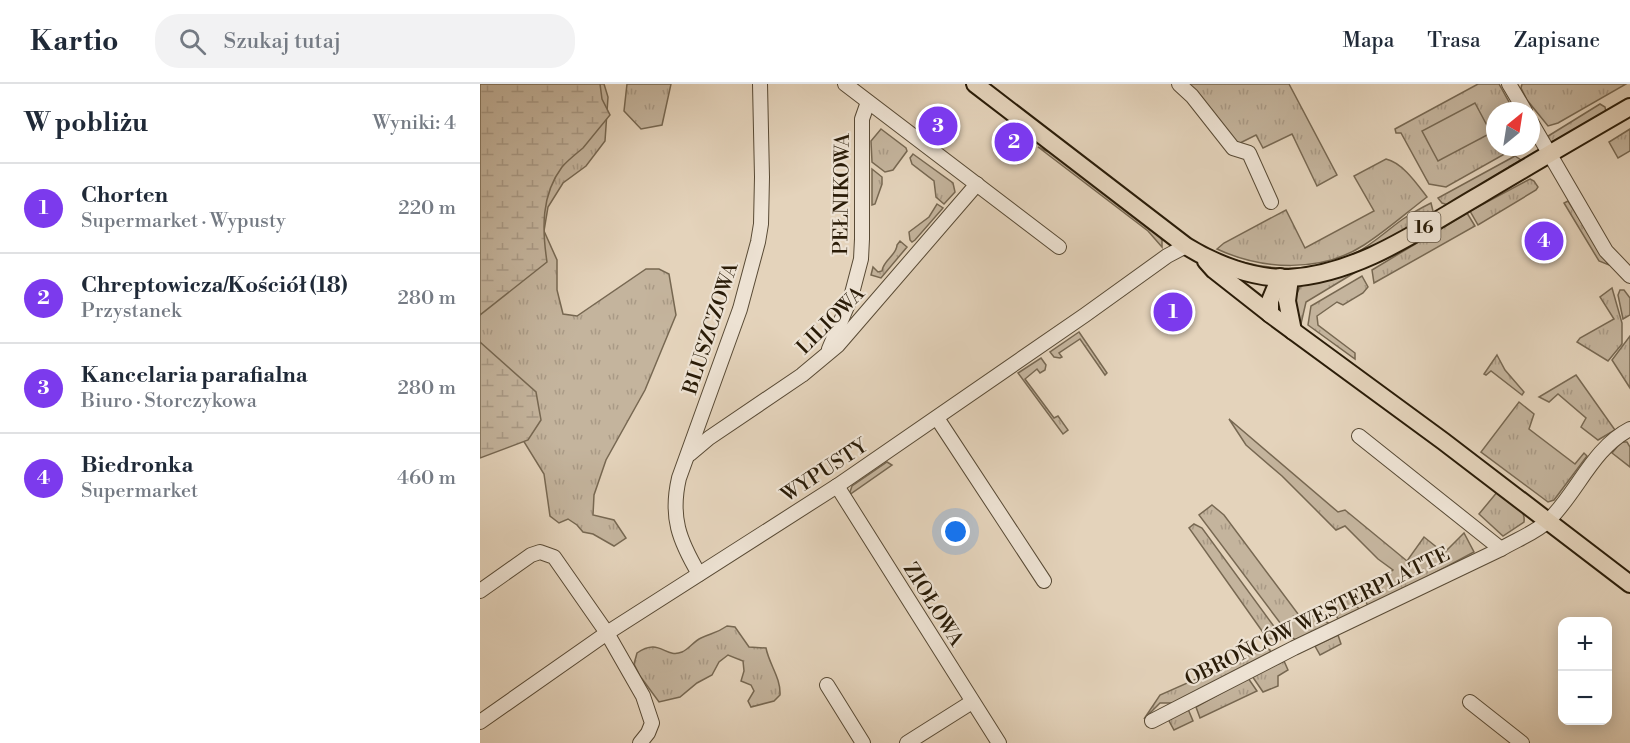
<!DOCTYPE html>
<html lang="pl">
<meta charset="utf-8">
<style>
:root{--surface:#fff;--page:#f2f2f3;--text:#1f2937;--muted:#747a83;--line:#e0e1e3;--accent:#7c3aed}
body{margin:0;font-family:"Libre Bodoni",serif;background:var(--page);color:var(--text)}
.controls{position:absolute;right:18px;bottom:18px;display:grid;overflow:hidden;border-radius:12px;box-shadow:0 3px 15px #0003}
.controls button{width:54px;height:54px;display:grid;place-items:center;padding:0;border:0;border-bottom:2px solid var(--line);background:var(--surface);color:var(--text);font:30px sans-serif}
.compass{position:absolute;left:1006px;top:18px;width:54px;height:54px;border-radius:50%;background:var(--surface);box-shadow:0 3px 15px #0003;rotate:30deg}
.you{position:absolute;left:476px;top:448px;width:21px;height:21px;margin:-15px;border:4px solid #fff;border-radius:50%;background:#1a73e8;box-shadow:0 0 0 9px #1a73e833}
.badge{display:grid;place-items:center;width:39px;height:39px;border-radius:50%;background:var(--accent);color:#fff;font-size:20px;font-weight:700}
.pin{position:absolute;translate:-50% -50%;border:3px solid #fff;box-shadow:0 2px 6px #0006}
.list{margin:0;padding:0;list-style:none}
h2{display:flex;justify-content:space-between;align-items:center;height:78px;margin:0;padding:0 24px;font-size:26px}
h2 small{font-size:20px;font-weight:400;color:var(--muted)}
.list li{display:grid;grid-template-columns:39px 1fr auto;gap:18px;align-items:center;box-sizing:border-box;height:90px;padding:0 24px;border-top:2px solid var(--line)}
.list b{display:block;font-size:22px;white-space:nowrap}
.list p{margin:0;font-size:20px;white-space:nowrap;color:var(--muted)}
.list em{font-size:20px;font-style:normal;color:var(--muted)}
.icon{flex:none;width:33px;height:33px;fill:none;stroke:currentColor;stroke-width:2;stroke-linecap:round;stroke-linejoin:round}
.map{position:relative;flex:none;width:1150px;height:659px;overflow:hidden}
header{display:flex;align-items:center;gap:36px;box-sizing:border-box;height:84px;padding:0 30px;background:var(--surface);border-bottom:2px solid var(--line)}
header strong{font-size:28px}
nav{display:flex;gap:33px;margin-inline-start:auto;font-size:21px}
.search{width:420px;height:54px;background:var(--page);display:flex;align-items:center;gap:15px;box-sizing:border-box;padding:0 21px;border-radius:24px;color:var(--muted);font-size:22px}
main{display:flex}
aside{flex:1;background:var(--surface)}
.map>svg:first-child{display:block}
.grass{fill:url(#grass-tufts);stroke:#776852;stroke-width:1.5}
.wetland{fill:url(#wetland-marsh);stroke:#776852;stroke-width:1.5}
.pitch{fill:#c4b49d;stroke:#776852;stroke-width:1.5}
.lines{fill:none;stroke-linecap:round;stroke-linejoin:round}
.minor-casing{stroke:#584a35;stroke-width:16}
.major-casing{stroke:#2a1c08;stroke-width:20}
.minor{stroke:#ede2d3;stroke-width:14}
.major{stroke:#e4d3bb;stroke-width:16}
.labels{text-anchor:middle;stroke-width:4.5;stroke-linejoin:round;paint-order:stroke}
.shield{fill:#ede2d3;stroke:#645745;stroke-width:1.5}
.shield-label{font-size:18px;font-weight:bold;fill:#2a1c08}
.street-label{font-size:20px;fill:#2a1c08;stroke:#ede2d3}
</style>
<header>
<strong>Kartio</strong>
<div class="search"><svg class="icon" aria-label="search" viewBox="0 0 24 24"><circle cx="10" cy="10" r="6"/><path d="M15 15l6 6"/></svg>Szukaj tutaj</div>
<nav><a>Mapa</a><a>Trasa</a><a>Zapisane</a></nav>
</header>
<main>
<aside>
<h2>W pobliżu<small>Wyniki: 4</small></h2>
<ul class="list">
<li><span class="badge">1</span><div><b>Chorten</b><p>Supermarket · Wypusty</p></div><em>220 m</em></li>
<li><span class="badge">2</span><div><b>Chreptowicza/Kościół (18)</b><p>Przystanek</p></div><em>280 m</em></li>
<li><span class="badge">3</span><div><b>Kancelaria parafialna</b><p>Biuro · Storczykowa</p></div><em>280 m</em></li>
<li><span class="badge">4</span><div><b>Biedronka</b><p>Supermarket</p></div><em>460 m</em></li>
</ul>
</aside>
<div class="map">
<svg width="1150" height="659" viewBox="0 0 1150 659">
<defs>
<pattern id="grass-tufts" width="24" height="20" patternUnits="userSpaceOnUse" patternTransform="scale(1.5)"><rect width="24" height="20" fill="#c4b49d"/><path d="M3 7l-1-3M5 7V3M7 7l1-3M15 17l-1-3M17 17v-4M19 17l1-3" fill="none" stroke="#a99a86"/></pattern>
<pattern id="wetland-marsh" width="20" height="14" patternUnits="userSpaceOnUse" patternTransform="scale(1.5)"><rect width="20" height="14" fill="#c4b49d"/><path d="M1 5h8M5 5V1M11 12h8M15 12V8" fill="none" stroke="#a99a86"/></pattern>
</defs>
<rect width="100%" height="100%" fill="#e4d3bb"/>
<filter id="stains"><feTurbulence type="fractalNoise" baseFrequency=".00333" numOctaves="4"/><feColorMatrix values="0 0 0 0 .2 0 0 0 0 .09 0 0 0 0 .02 0 0 0 .5 -.17"/></filter>
<radialGradient id="worn" r=".72"><stop offset=".6" stop-color="#630" stop-opacity="0"/><stop offset="1" stop-color="#630" stop-opacity=".3"/></radialGradient>
<!-- grass -->
<g class="grass">
<polygon points="0,0 124,0 128,13 125,57 106,82 83,99 68,123 64,147 77,176 77,206 83,230 97,232 166,185 179,185 189,190 196,231 165,306 126,376 114,411 113,431 134,436 146,454 134,462 113,450 103,448 97,441 88,435 79,439 70,432 64,390 43,356 0,364"/>
<polygon points="147,0 191,0 182,41 161,45 144,27"/>
<polygon points="705,0 809,0 857,91 837,102 812,50 783,64 776,51 756,61"/>
<polygon points="998,0 1019,0 1034,27 1015,27 1015,63 1037,63 966,103 949,100 921,49 916,49 915,45"/>
<polygon points="1042,0 1146,0 1078,39 1068,42 1047,16 1041,4"/>
<polygon points="1120,20 1125,23 1126,28 1074,57 1069,58 1065,54"/>
<polygon points="401,45 426,64 427,67 413,86 405,88 392,78 391,57"/>
<polygon points="1150,45 1150,67 1138,74 1129,58"/>
<polygon points="558,63 573,70 678,150 682,156 682,163 668,147"/>
<polygon points="433,70 473,99 475,108 464,120 456,113 454,97 432,80 430,74"/>
<polygon points="1035,72 1041,76 968,121 962,119 958,114"/>
<path d="M906,75c17,4 31,25 41,38 -21,16 -41,34 -63,48 -43,28 -102,25 -147,4l7,-6 62,-33 19,38 69,-37 -20,-35z"/>
<polygon points="392,85 402,93 402,100 395,120 392,121"/>
<polygon points="1050,95 1054,97 1058,103 1056,106 998,141 990,127"/>
<polygon points="1088,117 1129,181 1119,177 1084,119"/>
<path d="M951,119l2,8 -3,3c-74,46 -130,74 -217,38l-2,-2c43,22 100,27 143,4 18,-9 32,-23 49,-35 9,-6 18,-11 28,-16z"/>
<polygon points="457,120 463,124 435,156 432,158 430,156 429,148 449,133"/>
<polygon points="987,129 995,142 894,199 892,186"/>
<path d="M420,157l7,6 -26,31 -10,-3 2,-8 5,5 4,-1c1,-11 15,-16 15,-26z"/>
<path d="M884,183l-58,35 -6,26 -9,-22 9,-19c9,-6 20,-5 30,-7 12,-3 23,-8 34,-13z"/>
<polygon points="882,192 888,203 883,209 863,221 857,218 837,232 838,241 875,269 875,275 828,241 831,222"/>
<polygon points="1132,204 1142,239 1142,260 1128,277 1097,258 1100,254 1134,235 1120,213"/>
<polygon points="1140,206 1144,206 1150,214 1150,231 1143,235 1138,211"/>
<polygon points="599,248 627,289 625,291 600,255 579,269 582,273 580,274 574,273 570,268"/>
<polygon points="1150,252 1150,304 1132,276"/>
<polygon points="1017,271 1025,286 1044,308 1042,311 1011,287 1006,291 1004,290"/>
<polygon points="561,274 566,281 565,286 560,289 557,285 545,295 574,334 578,332 588,346 583,350 538,289"/>
<polygon points="1096,291 1135,346 1118,356 1101,343 1106,334 1078,310 1069,318 1059,313"/>
<polygon points="1039,318 1054,330 1049,345 1095,380 1104,369 1107,372 1074,416 1068,418 1001,368"/>
<polygon points="749,335 858,428 865,426 927,477 944,453 964,469 984,449 994,468 889,524 881,508 913,486 898,475 865,442 856,446 802,392 766,361"/>
<polygon points="1141,358 1147,358 1150,363 1150,383 1132,369"/>
<polygon points="407,378 412,381 369,411 372,402"/>
<path d="M1018,407c11,9 28,16 26,31l-21,14 -24,-22z"/>
<polygon points="732,421 744,431 824,538 838,528 845,537 853,542 816,556 810,552 719,431"/>
<polygon points="714,440 722,444 801,552 800,556 787,554 709,444"/>
<polygon points="867,512 882,528 860,539 852,523"/>
<path d="M247,542l8,1 14,20 17,1c3,16 15,30 14,47l-6,6 -23,6 -3,-6 6,-10 -3,-6 -10,-4 3,-10 -1,-10 -15,-6 -9,7 -7,13 -15,8 -17,14 -21,5 -19,-26 -6,-12 3,-11c23,-16 28,6 45,-1 7,-3 12,-11 19,-14 11,-5 16,-5 26,-12z"/>
<polygon points="858,551 861,560 840,571 835,562"/>
<polygon points="786,564 790,566 791,571 701,619 680,619 664,635 680,611"/>
<polygon points="804,577 808,586 798,592 798,602 783,608 772,592"/>
<polygon points="768,594 777,607 720,634 716,623"/>
<polygon points="708,625 713,637 694,646 688,635"/>
</g>
<!-- wetland -->
<g class="wetland">
<path d="M0,0h120l2,15 8,16c-9,11 -18,22 -27,33 -7,6 -15,12 -21,19 -21,28 -20,62 -15,95l-67,53z"/>
<polygon points="0,258 56,308 61,336 48,356 0,374"/>
</g>
<!-- pitch -->
<polygon class="pitch" points="995,19 1011,49 958,77 942,47"/>
<g class="lines">
<!-- minor casing -->
<g class="minor-casing">
<g id="minor">
<polyline points="365,0 579,163"/>
<polyline points="699,0 712,12 753,64 769,69 791,118"/>
<polyline points="1029,0 1045,27"/>
<polyline points="1051,38 1126,167 1150,192"/>
<polyline points="349,265 371,213 381,175 382,155 382,35 388,18"/>
<polyline points="457,334 564,497"/>
<polyline points="879,352 1021,465"/>
<polyline points="210,370 229,354 322,291 358,261 497,100"/>
<polyline points="357,402 519,659"/>
<path d="M219,490c-20,-34 -29,-57 -20,-96l61,-169 18,-67 3,-18 1,-47 -2,-93"/>
<polyline points="0,507 51,471 60,468 74,473 127,549 163,612 172,639 168,649 160,659"/>
<polyline points="347,601 383,659"/>
<polyline points="990,618 1042,659"/>
<path d="M672,637l142,-73 207,-99c15,-9 36,-17 48,-29 29,-29 44,-72 81,-91"/>
<polyline points="0,638 127,549 357,402 605,231 687,172 706,162"/>
<polyline points="427,659 492,618"/>
</g>
</g>
<!-- major casing -->
<g class="major-casing">
<g id="major">
<path d="M495,0l211,162c29,18 68,33 103,32 70,-4 132,-49 191,-83 50,-30 100,-59 150,-88"/>
<polyline points="726,177 734,186 790,230 963,357 1150,500"/>
<polyline points="810,194 807,217 813,247"/>
<polyline points="790,230 790,217 800,193"/>
</g>
</g>
<!-- minor -->
<use href="#minor" class="minor"/>
<!-- major -->
<use href="#major" class="major"/>
</g>
<g class="labels">
<!-- shield labels -->
<rect class="shield" x="927.5" y="128" width="33" height="30" rx="4.5"/>
<g class="shield-label">
<text x="944" y="149">16</text>
</g>
<!-- street labels -->
<g class="street-label">
<text transform="translate(361 110) rotate(-89)" y="7">PEŁNIKOWA</text>
<text transform="translate(350 236) rotate(-45)" y="7">LILIOWA</text>
<text transform="translate(230 244) rotate(-72)" y="7">BLUSZCZOWA</text>
<text transform="translate(344 386) rotate(-33)" y="7">WYPUSTY</text>
<text transform="translate(454 520) rotate(58)" y="7">ZIOŁOWA</text>
<text transform="translate(837 532) rotate(-26)" y="7">OBROŃCÓW WESTERPLATTE</text>
</g>
</g>
<rect width="100%" height="100%" filter="url(#stains)"/>
<rect width="100%" height="100%" fill="url(#worn)"/>
</svg>
<div class="controls">
<button>+</button>
<button>−</button>
</div>
<svg class="compass" viewBox="-18 -18 36 36"><path d="M0-13l5 13h-10z" fill="#e53935"/><path d="M0 13l5-13h-10z" fill="#747a83"/></svg>
<div class="you"></div>
<div class="pin badge" style="left:693px;top:228px">1</div>
<div class="pin badge" style="left:534px;top:58px">2</div>
<div class="pin badge" style="left:458px;top:42px">3</div>
<div class="pin badge" style="left:1064px;top:157px">4</div>
</div>
</main>
